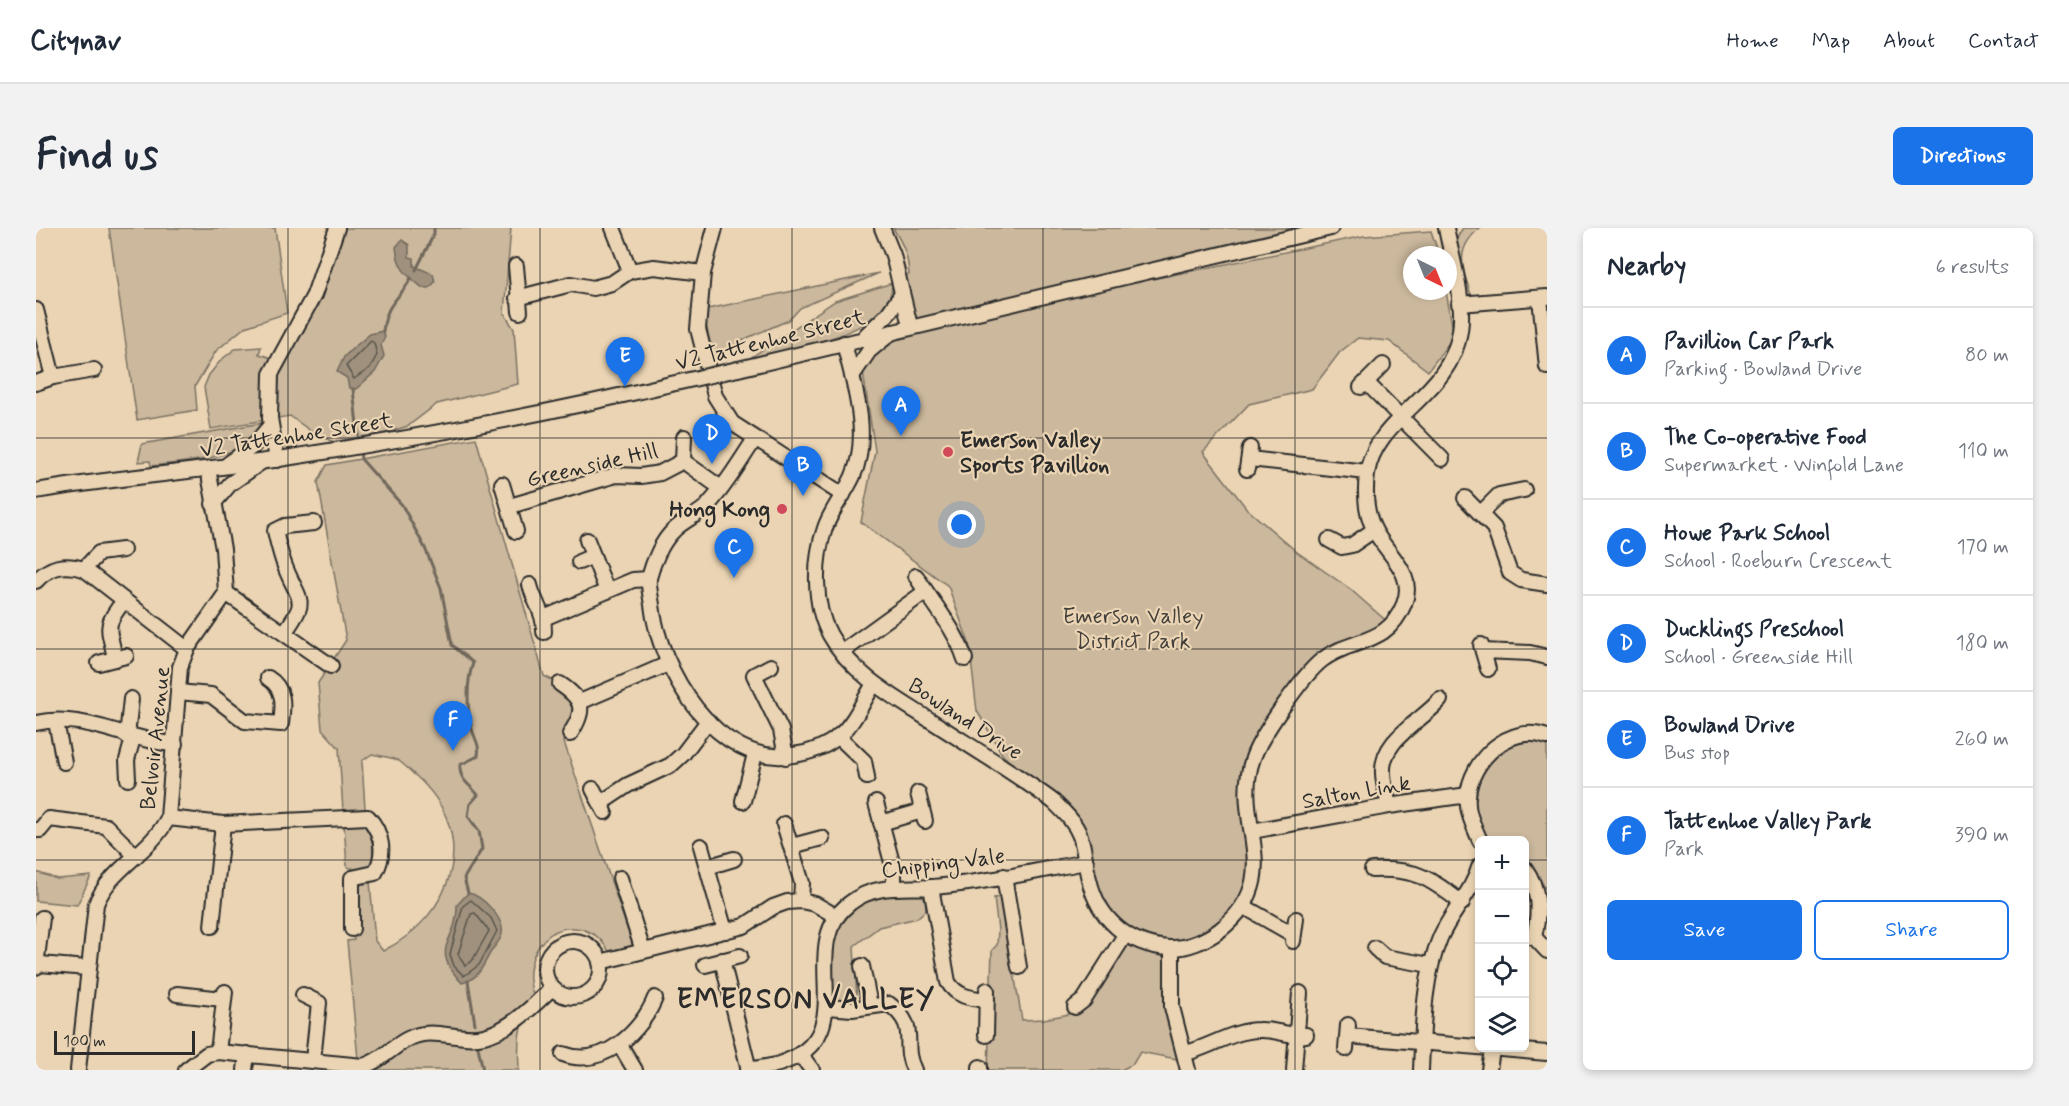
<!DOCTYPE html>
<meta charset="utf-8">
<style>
:root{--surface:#fff;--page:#f2f2f3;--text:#1f2937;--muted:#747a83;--line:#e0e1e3;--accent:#1a73e8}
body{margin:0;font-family:Mynerve,sans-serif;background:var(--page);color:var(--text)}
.controls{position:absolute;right:18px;bottom:18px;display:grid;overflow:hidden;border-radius:9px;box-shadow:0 3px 9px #0003}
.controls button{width:54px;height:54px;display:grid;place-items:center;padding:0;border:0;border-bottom:2px solid var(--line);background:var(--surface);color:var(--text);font:30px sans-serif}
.compass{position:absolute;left:1367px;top:18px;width:54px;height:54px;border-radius:50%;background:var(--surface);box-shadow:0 3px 9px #0003;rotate:137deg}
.scale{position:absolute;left:18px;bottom:15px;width:141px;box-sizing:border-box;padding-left:6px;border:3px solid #2b2b2b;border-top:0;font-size:16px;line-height:21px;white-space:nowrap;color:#2b2b2b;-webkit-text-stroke:4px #ead4b3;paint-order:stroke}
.you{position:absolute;left:926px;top:297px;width:21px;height:21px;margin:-15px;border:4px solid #fff;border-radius:50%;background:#1a73e8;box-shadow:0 0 0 9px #1a73e833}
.badge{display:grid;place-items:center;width:39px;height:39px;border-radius:50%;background:var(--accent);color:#fff;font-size:20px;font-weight:700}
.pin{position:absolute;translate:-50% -50px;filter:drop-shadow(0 2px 3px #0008)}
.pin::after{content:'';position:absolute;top:32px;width:21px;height:18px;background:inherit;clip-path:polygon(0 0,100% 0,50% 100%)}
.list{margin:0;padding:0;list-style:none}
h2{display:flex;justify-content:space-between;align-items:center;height:78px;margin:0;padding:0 24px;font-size:26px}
h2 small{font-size:20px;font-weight:400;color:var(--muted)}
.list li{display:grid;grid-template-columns:39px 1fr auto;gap:18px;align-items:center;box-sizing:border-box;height:96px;padding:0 24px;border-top:2px solid var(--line)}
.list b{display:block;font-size:22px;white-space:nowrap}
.list p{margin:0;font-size:20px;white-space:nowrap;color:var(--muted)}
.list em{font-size:20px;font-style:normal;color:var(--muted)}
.actions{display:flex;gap:12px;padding:18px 24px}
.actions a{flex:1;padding:14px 0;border:2px solid var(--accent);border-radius:9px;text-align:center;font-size:21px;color:var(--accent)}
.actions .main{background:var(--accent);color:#fff}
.icon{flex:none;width:33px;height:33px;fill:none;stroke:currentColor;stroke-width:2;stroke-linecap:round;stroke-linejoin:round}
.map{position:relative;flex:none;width:1511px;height:842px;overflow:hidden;border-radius:9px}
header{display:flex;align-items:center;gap:36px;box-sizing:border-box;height:84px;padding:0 30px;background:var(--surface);border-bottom:2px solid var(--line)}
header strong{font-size:28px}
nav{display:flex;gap:33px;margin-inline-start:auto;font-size:21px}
.intro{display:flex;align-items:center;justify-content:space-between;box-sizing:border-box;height:144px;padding:0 36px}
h1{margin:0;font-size:42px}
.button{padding:15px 27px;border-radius:9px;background:var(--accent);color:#fff;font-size:21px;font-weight:700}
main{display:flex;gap:36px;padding:0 36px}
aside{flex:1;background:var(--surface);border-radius:9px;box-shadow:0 3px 9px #0003}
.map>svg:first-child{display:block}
.green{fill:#cbb89d;stroke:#7b7264;stroke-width:1.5}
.water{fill:#9f917d;stroke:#71685c;stroke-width:1.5}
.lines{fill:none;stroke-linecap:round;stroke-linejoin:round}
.shore{stroke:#59544c;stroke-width:1.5}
.stream{stroke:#71685c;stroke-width:3}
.minor-casing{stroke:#2b2b2b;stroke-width:18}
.minor{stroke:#ead4b3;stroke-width:14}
.minor-bridge-casing{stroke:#2b2b2b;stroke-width:18;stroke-linecap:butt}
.minor-bridge{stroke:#ead4b3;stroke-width:14}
.grid{fill:none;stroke:#2b2b2b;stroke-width:1.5;stroke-opacity:0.55}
.poi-dot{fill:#d1495b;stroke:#ead4b3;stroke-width:2}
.labels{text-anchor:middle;stroke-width:4.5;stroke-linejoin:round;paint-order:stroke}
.street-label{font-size:22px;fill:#2b2b2b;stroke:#ead4b3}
.poi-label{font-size:22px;font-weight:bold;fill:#2b2b2b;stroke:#ead4b3;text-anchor:start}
.park-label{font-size:22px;fill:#43403c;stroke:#ead4b3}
.district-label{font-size:28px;font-weight:bold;letter-spacing:1.5px;fill:#2b2b2b;stroke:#ead4b3}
</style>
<header>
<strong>Citynav</strong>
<nav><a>Home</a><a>Map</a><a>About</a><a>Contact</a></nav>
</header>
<div class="intro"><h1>Find us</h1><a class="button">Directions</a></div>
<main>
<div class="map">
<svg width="1511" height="842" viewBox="0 0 1511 842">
<rect width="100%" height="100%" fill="#ead4b3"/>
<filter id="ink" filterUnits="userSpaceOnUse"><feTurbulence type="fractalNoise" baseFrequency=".0167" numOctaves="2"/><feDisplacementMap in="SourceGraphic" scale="12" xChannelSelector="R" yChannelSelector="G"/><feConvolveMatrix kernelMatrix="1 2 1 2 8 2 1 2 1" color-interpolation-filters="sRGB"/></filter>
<g filter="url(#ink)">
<!-- green -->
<g class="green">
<polygon points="73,0 239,0 251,85 209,99 180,123 159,158 161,182 101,192"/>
<polygon points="301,0 475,0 468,85 478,101 482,156 401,176 372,198 347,206 297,214 276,204 254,188 175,201 168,159 173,147 185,132 199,121 225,119 223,126 242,132"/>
<path d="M857,0h438l-421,98 -12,-49 11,-2c-1,-20 -6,-31 -16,-47z"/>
<path d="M1427,0h17c-27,22 -17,41 -8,70l-7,1c-5,-22 -18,-52 -2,-71z"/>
<polygon points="1395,3 1403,27 1376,27 1376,63 1410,63 1418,108 1392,143 1353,113 1322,110 1304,124 1276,161 1213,176 1167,224 1211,281 1261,324 1314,361 1356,398 1289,426 1230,496 1211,557 1219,648 1193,691 1158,716 1114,717 1066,681 1053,629 1025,587 966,526 941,483 933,415 912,358 825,294 839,223 822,111 1328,8"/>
<polygon points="843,45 764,80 753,92 711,110 677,130 668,87 672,81"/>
<path d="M856,55c2,52 -103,65 -142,75l85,-57z"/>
<path d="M226,195c-20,39 -74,38 -111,43l-1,-5 -12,1 4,-18z"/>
<path d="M440,210l68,238 16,8 20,18 -10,32 -7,5 70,207 -24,5c-5,-6 -8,-13 -16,-17 -44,-25 -79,31 -56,68 -21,19 -19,42 -18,68h-160l-12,-129 7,-1 -2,-11 6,-45 12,-3 5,60 8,10c71,-36 98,-117 33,-175 -5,-4 -11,-11 -17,-15 -7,-4 -19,-5 -27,-7l-10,7 3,48 -22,2 -4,-63 -17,-19 -4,-46 28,-43 -28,-158 9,-17z"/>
<polygon points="1508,513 1511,515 1511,663 1489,628 1488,612 1451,612 1436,587 1445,545 1472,516"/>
<path d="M325,595c14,11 12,25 11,42l-9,6 -16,-4 -3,-43z"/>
<polygon points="0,644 21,651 55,648 41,677 0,673"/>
<polygon points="837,666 886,666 890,672 890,682 881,690 843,699 818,718 821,771 802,774 797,770 791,729 805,688"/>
<polygon points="965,669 986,792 1008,791 1038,785 1091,716 1124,726 1129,730 1146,832 1104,824 1097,836 1085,842 952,842 956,722 961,717 962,702 958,670"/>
</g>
<!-- water -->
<g class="water">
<path d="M366,12l7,5v12l5,1v8l19,8 2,8 -6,6h-6c-16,-13 -25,-18 -27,-41z"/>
<polygon points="347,103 349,109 345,117 348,128 339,144 320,161 313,160 311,150 301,144 308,129 317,120 334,106"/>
<path d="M432,665c14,2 37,26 34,41 -1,6 -6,10 -10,16 -9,14 -11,28 -30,33 -35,-38 -4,-39 -5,-78z"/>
</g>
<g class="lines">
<!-- shore -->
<g class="shore">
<polygon points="335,113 338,115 341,127 334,140 318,151 310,138"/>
<polygon points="435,672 455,690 461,703 443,737 428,748 418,738 414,726 427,678"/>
<polygon points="439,685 453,703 436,733 429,738 422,726 435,686"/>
</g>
<!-- stream -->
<g class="stream">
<polyline points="380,42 398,6 398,0"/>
<path d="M347,103c4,-31 16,-30 28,-53"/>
<polyline points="317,161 323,215"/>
<path d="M324,222l1,9 41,46 23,43 16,40 11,57 21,18c-7,20 -6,46 -1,66 3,11 8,15 6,27l-18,9c-1,16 10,19 18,30l-8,9 -2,12 11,15 3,18 -18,29 4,15"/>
<polyline points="432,753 439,796"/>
<polyline points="442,819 447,842"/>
</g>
<!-- minor casing -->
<g class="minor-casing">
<g id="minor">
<polyline points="577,0 594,43"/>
<polyline points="679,0 667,45 662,101 679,168 696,195 807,267"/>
<polyline points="846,0 857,27 874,98"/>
<polyline points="480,38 484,84"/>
<polyline points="481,70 535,56 557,60 576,55 594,43 618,39 667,45"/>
<polyline points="1504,70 1511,139"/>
<polyline points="1423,76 1511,69"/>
<polyline points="0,82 17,149 0,155"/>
<polyline points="830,107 851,87 866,66"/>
<path d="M808,115c10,42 27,91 9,133 -8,18 -22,34 -28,52 -11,31 -12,77 5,107 22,40 66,63 103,87 40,26 82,51 121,80 10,10 21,20 26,34 5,14 5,29 9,43 9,40 39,66 80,69 17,1 38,-8 51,-18 69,-54 10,-108 33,-172 8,-23 50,-83 69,-98 30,-23 65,-13 82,-56 13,-32 -20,-51 -31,-77 -8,-17 -8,-36 -6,-53 8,-58 84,-78 93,-143 5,-33 -8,-71 -14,-103"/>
<polyline points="702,141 1295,0"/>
<polyline points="816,148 833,123 856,104"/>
<polyline points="17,149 58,142"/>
<polyline points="1330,154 1406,231"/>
<polyline points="1325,159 1347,137"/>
<path d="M719,211c-15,22 -29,47 -48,67 -9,9 -23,14 -33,24 -12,11 -21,32 -25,48 -1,8 2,19 3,27 7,64 65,163 141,150 16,-2 33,-8 46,-19 16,-14 24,-35 35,-52"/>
<polyline points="1213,231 1331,244"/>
<polyline points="241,232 234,190 235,146 278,67 301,0"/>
<polyline points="647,233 648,209"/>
<polyline points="192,236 217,218 234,198"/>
<polyline points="1211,241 1214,220"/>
<polyline points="466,256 480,303"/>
<path d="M0,263c80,-14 162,-19 243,-32 131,-20 262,-44 392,-75"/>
<polyline points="1429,270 1458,300 1474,345 1485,352 1511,356"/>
<polyline points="177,276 194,256 224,235"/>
<polyline points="474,278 580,247 605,248 624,245 647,233 685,260"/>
<polyline points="1445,285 1463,267 1488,262"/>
<polyline points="551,312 571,363"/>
<polyline points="1293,312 1306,319 1316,317 1338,302"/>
<polyline points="543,334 557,328"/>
<polyline points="48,341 63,325 87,322"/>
<path d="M880,348c17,28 39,52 49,83"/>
<path d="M0,353c14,-15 28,-18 48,-12l103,80"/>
<path d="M494,357c4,17 15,29 14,47"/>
<polyline points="190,365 295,438"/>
<polyline points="508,390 597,352 613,351"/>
<path d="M248,405c25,-34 16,-30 2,-64 -5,-12 -8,-25 -11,-38l10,-5 29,-3"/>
<polyline points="1445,417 1452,441"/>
<polyline points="1447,423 1494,425 1511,429"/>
<polyline points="806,424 889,364"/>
<path d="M79,431c-5,-30 -13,-31 8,-57"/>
<polyline points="63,435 90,428"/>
<polyline points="735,438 718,447 745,502 750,529"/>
<path d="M524,456c24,16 26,26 10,50"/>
<path d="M142,464l33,3 34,26 36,3c2,-17 5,-35 -13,-46"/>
<polyline points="544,474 632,436"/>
<polyline points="20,494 28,534"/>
<path d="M0,495c48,-11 91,18 139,21"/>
<polyline points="91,508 95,471"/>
<polyline points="802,508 828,533 831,549"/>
<polyline points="92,551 91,532 97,510"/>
<polyline points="557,561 569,584"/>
<polyline points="882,565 889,593"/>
<polyline points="707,573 719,526"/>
<polyline points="565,575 592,557 635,537 647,526 672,493"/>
<polyline points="840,575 858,642 858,659"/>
<path d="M1353,578c-2,-11 -6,-23 -6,-33 -2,-34 38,-51 57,-73"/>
<path d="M132,590l55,6 145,-7c14,16 18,36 7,56l-23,5v51"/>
<polyline points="845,595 886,583"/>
<polyline points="748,596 766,655 765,673"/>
<polyline points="0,602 4,602 13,591 70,598 100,628"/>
<polyline points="1216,603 1353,578 1432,567"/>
<path d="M1444,613c-6,-15 -14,-29 -12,-45 2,-35 42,-74 79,-59"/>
<polyline points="665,618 689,703"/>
<polyline points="756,618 786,610"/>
<polyline points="671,639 698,631"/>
<path d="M1488,639c16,22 16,45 10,70h-10"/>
<path d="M1336,642c43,-2 56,7 90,33"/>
<polyline points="968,648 983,739"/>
<polyline points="584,650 607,723"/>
<path d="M895,659l17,95c9,15 22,16 39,18"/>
<polyline points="1207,678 1256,706"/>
<polyline points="176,698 187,596"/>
<polyline points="1498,709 1511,723"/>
<circle cx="537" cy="741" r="28"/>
<polyline points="1257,713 1260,691"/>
<polyline points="1136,720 1136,779 1152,842"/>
<polyline points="1339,720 1349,729 1394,737"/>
<polyline points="686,732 713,842"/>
<polyline points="564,734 708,698 737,679 751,674 765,673 779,676 800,688"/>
<polyline points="4,736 1,730 6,690"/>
<polyline points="669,737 704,728"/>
<polyline points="826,738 834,777"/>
<polyline points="0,739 4,736 51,740"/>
<polyline points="141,766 187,771"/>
<polyline points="267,767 283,775 277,832"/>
<path d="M792,779l24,2 37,-5c32,24 11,39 25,66"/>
<polyline points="1039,779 1048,772 1089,707"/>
<polyline points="950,807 951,762"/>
<polyline points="1312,808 1511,825"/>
<polyline points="584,817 599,842"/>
<polyline points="1310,821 1312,797"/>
<polyline points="182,824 189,764"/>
<path d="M1150,825c24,-6 48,-23 73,-23 16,-1 31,7 47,5"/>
<path d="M527,826c40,15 79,-23 92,-56"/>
<polyline points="764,826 776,842"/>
<path d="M42,842l18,-166c14,-36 54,-51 72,-86l12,-151 7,-18 39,-56 -3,-44 -15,-80"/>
<path d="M150,842l21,-16 11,-2 145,14c19,-5 29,-20 47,-28 23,-12 50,4 74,-2 26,-6 49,-30 68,-48"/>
<polyline points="209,842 211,826"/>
<path d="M712,842c10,-2 21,-3 31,-6 89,-29 12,-116 71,-161 25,-20 53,-14 83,-16 51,-4 103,-16 153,-25"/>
<polyline points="944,842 944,839"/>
<polyline points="1258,842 1264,765"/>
<path d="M1385,842c2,-44 2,-91 19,-132 11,-26 32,-45 40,-73"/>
<polyline points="1453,842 1456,822"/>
</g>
</g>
<!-- minor -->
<use href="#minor" class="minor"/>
<!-- minor-bridge casing -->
<g class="minor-bridge-casing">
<polyline id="minor-bridge" points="635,156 702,141"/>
</g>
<!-- minor-bridge -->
<use href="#minor-bridge" class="minor-bridge"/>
</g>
</g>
<!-- grid -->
<path class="grid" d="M252,0v842M504,0v842M756,0v842M1007,0v842M1259,0v842M0,210h1511M0,421h1511M0,632h1444M1488,632h23"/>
<!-- markers -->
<g class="poi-dot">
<circle cx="912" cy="224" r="6"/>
<circle cx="746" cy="281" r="6"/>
</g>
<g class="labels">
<!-- street labels -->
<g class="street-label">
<text transform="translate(734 111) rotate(-14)" y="8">V2 Tattenhoe Street</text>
<text transform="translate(260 206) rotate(-9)" y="8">V2 Tattenhoe Street</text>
<text transform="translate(556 236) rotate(-13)" y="8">Greenside Hill</text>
<text transform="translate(930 490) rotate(33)" y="8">Bowland Drive</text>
<text transform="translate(118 510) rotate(-84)" y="8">Belvoir Avenue</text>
<text transform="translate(1320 563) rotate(-10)" y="8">Salton Link</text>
<text transform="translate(907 634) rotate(-7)" y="8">Chipping Vale</text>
</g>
<!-- poi labels -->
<g class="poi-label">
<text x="924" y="219">Emerson Valley<tspan x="924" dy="25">Sports Pavillion</tspan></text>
<text x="734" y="289" text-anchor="end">Hong Kong</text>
</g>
<!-- park labels -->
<g class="park-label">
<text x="1097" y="395">Emerson Valley<tspan x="1097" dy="25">District Park</tspan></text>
</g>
<!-- district labels -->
<g class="district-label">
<text x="770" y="780">EMERSON VALLEY</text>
</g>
</g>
</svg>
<div class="controls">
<button>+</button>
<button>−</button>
<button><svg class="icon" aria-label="locate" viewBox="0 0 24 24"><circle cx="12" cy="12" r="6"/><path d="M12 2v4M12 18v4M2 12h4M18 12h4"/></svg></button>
<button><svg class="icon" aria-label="layers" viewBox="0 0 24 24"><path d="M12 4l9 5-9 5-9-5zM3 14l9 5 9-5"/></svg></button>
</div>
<svg class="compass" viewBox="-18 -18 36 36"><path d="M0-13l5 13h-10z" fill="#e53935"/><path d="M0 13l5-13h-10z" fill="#747a83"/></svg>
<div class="scale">100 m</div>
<div class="you"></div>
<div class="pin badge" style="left:865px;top:208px">A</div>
<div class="pin badge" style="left:767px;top:268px">B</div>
<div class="pin badge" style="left:698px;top:350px">C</div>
<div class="pin badge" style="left:676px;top:236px">D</div>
<div class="pin badge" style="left:589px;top:159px">E</div>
<div class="pin badge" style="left:417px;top:523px">F</div>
</div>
<aside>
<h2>Nearby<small>6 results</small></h2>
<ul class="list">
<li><span class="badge">A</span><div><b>Pavillion Car Park</b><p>Parking · Bowland Drive</p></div><em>80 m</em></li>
<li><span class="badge">B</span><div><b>The Co-operative Food</b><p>Supermarket · Winfold Lane</p></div><em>110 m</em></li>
<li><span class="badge">C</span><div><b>Howe Park School</b><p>School · Roeburn Crescent</p></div><em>170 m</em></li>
<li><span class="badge">D</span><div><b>Ducklings Preschool</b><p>School · Greenside Hill</p></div><em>180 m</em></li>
<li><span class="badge">E</span><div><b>Bowland Drive</b><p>Bus stop</p></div><em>260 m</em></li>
<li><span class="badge">F</span><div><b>Tattenhoe Valley Park</b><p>Park</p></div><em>390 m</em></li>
</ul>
<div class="actions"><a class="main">Save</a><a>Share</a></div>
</aside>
</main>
